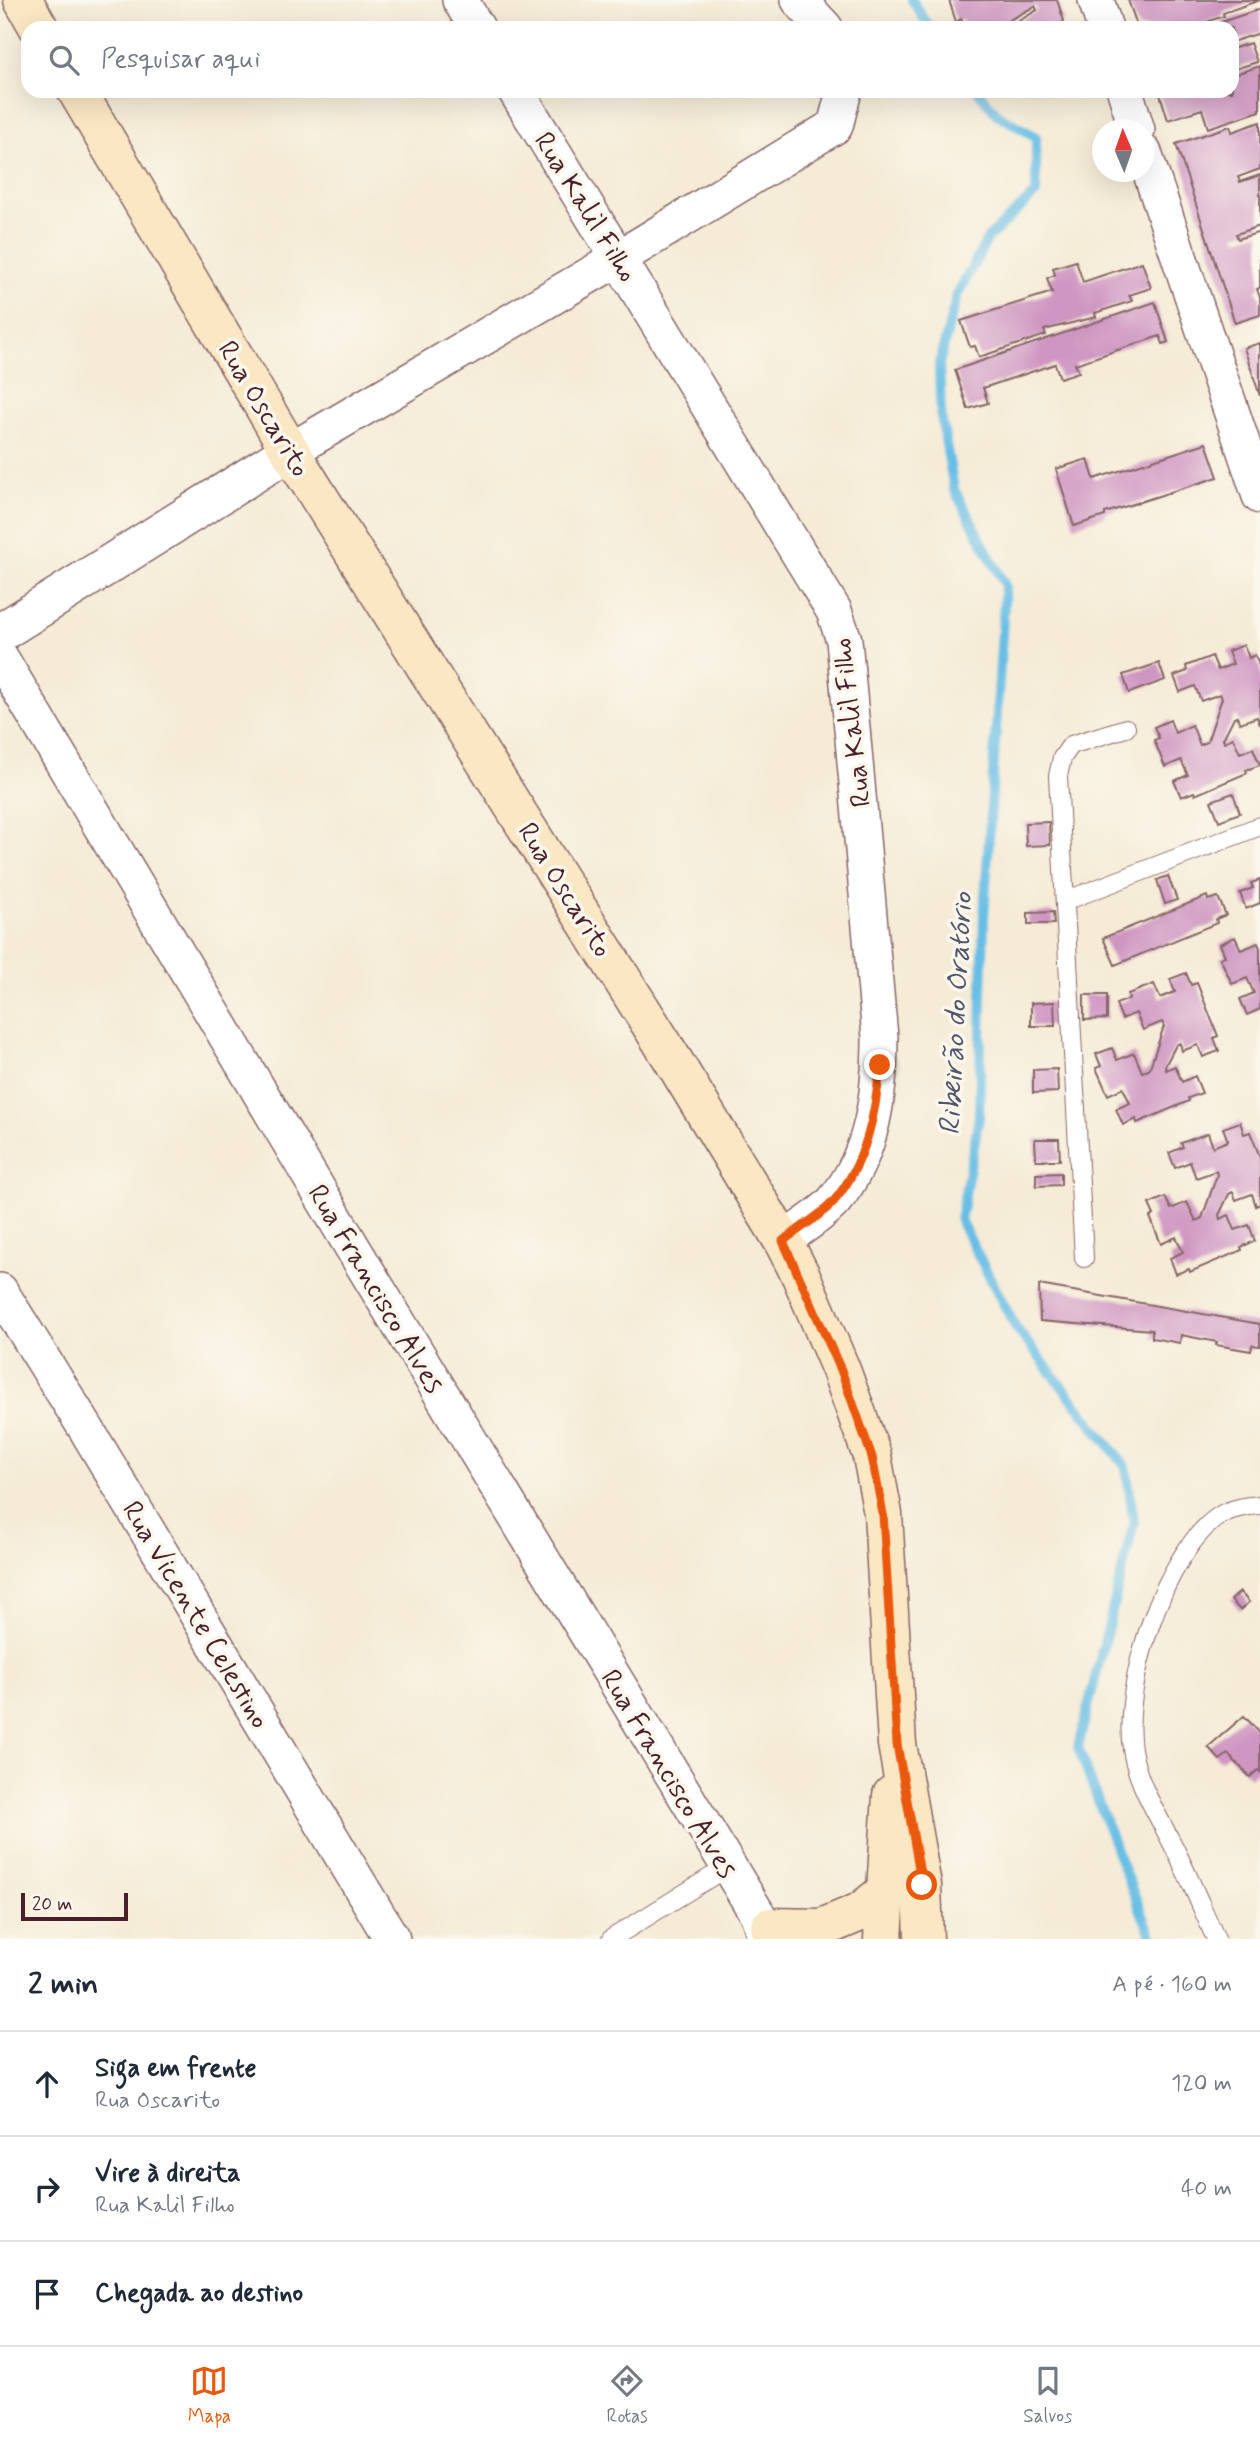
<!DOCTYPE html>
<html lang="pt">
<meta charset="utf-8">
<style>
:root{--surface:#fff;--page:#f6f6f7;--text:#1f2937;--muted:#747a83;--line:#e0e1e3;--accent:#ea580c}
body{margin:0;font-family:Mynerve,sans-serif;background:var(--page);color:var(--text)}
.compass{position:absolute;left:1092px;top:119px;width:63px;height:63px;border-radius:50%;background:var(--surface);box-shadow:0 7px 28px #0002;rotate:358deg}
.scale{position:absolute;left:21px;bottom:18px;width:107px;box-sizing:border-box;padding-left:7px;border:4px solid #4a1f2b;border-top:0;font-size:19px;line-height:24px;white-space:nowrap;color:#4a1f2b;-webkit-text-stroke:5px #fbf7ec;paint-order:stroke}
.stop{position:absolute;width:21px;height:21px;margin:-16px;border:5px solid #ea580c;border-radius:50%;background:#fff}
.stop.end{background:#ea580c;border-color:#fff;box-shadow:0 2px 7px #0008}
.list{margin:0;padding:0;list-style:none}
h2{display:flex;justify-content:space-between;align-items:center;height:91px;margin:0;padding:0 28px;font-size:30px}
h2 small{font-size:23px;font-weight:400;color:var(--muted)}
.list li{display:grid;grid-template-columns:46px 1fr auto;gap:21px;align-items:center;box-sizing:border-box;height:105px;padding:0 28px;border-top:2px solid var(--line)}
.list b{display:block;font-size:26px;white-space:nowrap}
.list p{margin:0;font-size:23px;white-space:nowrap;color:var(--muted)}
.list em{font-size:23px;font-style:normal;color:var(--muted)}
.icon{flex:none;width:38px;height:38px;fill:none;stroke:currentColor;stroke-width:2;stroke-linecap:round;stroke-linejoin:round}
.map{position:relative;flex:none;width:1260px;height:1939px;overflow:hidden}
.search{position:absolute;background:var(--surface);box-shadow:0 7px 28px #0002;left:21px;right:21px;top:21px;height:77px;display:flex;align-items:center;gap:18px;box-sizing:border-box;padding:0 24px;border-radius:21px;color:var(--muted);font-size:26px}
.sheet{height:406px;background:var(--surface)}
nav{display:flex;justify-content:space-around;align-items:center;box-sizing:border-box;height:98px;border-top:2px solid var(--line);background:var(--surface);font-size:19px;color:var(--muted)}
nav a{display:grid;justify-items:center;gap:4px}
nav .on{color:var(--accent)}
.map>svg:first-child{display:block}
.lines{fill:none;stroke-linecap:round;stroke-linejoin:round}
.stream{stroke:#68bee5;stroke-width:10}
.building{fill:#cf96c2}
.service-casing{stroke:#866667;stroke-width:20}
.minor-casing{stroke:#866667;stroke-width:38}
.tertiary-casing{stroke:#866667;stroke-width:41}
.secondary-casing{stroke:#866667;stroke-width:41}
.service{stroke:#fff;stroke-width:18}
.minor{stroke:#fff;stroke-width:35}
.tertiary{stroke:#fff;stroke-width:38}
.secondary{stroke:#fae7c3;stroke-width:38}
.route{stroke:#ea580c;stroke-width:9}
.labels{text-anchor:middle;stroke-width:7;stroke-linejoin:round;paint-order:stroke}
.street-label{font-size:28px;fill:#4a1f2b;stroke:#fbf7ec}
.water-label{font-size:30px;font-style:italic;fill:#54576c;stroke:#fbf7ec}
</style>
<div class="map">
<svg width="1260" height="1939" viewBox="0 0 1260 1939">
<rect width="100%" height="100%" fill="#fbf7ec"/>
<filter id="ink" filterUnits="userSpaceOnUse"><feTurbulence type="fractalNoise" baseFrequency=".0143" numOctaves="2"/><feDisplacementMap in="SourceGraphic" scale="14" xChannelSelector="R" yChannelSelector="G"/><feConvolveMatrix kernelMatrix="1 2 1 2 8 2 1 2 1" color-interpolation-filters="sRGB"/></filter>
<filter id="wash" filterUnits="userSpaceOnUse"><feTurbulence type="fractalNoise" baseFrequency=".00686" numOctaves="4" result="noise"/><feDisplacementMap in="SourceGraphic" scale="28" xChannelSelector="R" yChannelSelector="G"/><feGaussianBlur stdDeviation="1.57" result="paint"/><feColorMatrix in="noise" values="0 0 0 0 0 0 0 0 0 0 0 0 0 0 0 0 0 1.4 0 .05"/><feComposite in="paint" operator="in"/></filter>
<g filter="url(#wash)">
<rect width="100%" height="100%" fill="#f5ebd6"/>
<g class="lines">
<!-- stream -->
<g class="stream">
<polyline points="912,0 930,28"/>
<polyline points="978,91 997,114 1036,137 1036,193 988,238 957,295 939,364 941,416 954,489 1005,585 984,916 979,1118 960,1220 1016,1328 1126,1467 1134,1523 1078,1747 1121,1863 1153,1939"/>
</g>
</g>
<g id="blocks">
<!-- building -->
<g class="building">
<polygon points="949,0 1057,0 1064,21 1053,28 1007,28 1037,10 1035,6 995,28 966,28 961,19 956,22"/>
<polygon points="1128,0 1260,0 1223,13 1224,16 1189,28 1138,28"/>
<polygon points="1260,9 1260,33 1232,42 1232,28 1204,28"/>
<polygon points="1250,43 1257,62 1232,70 1232,49"/>
<polygon points="1260,66 1260,111 1208,128 1202,109 1168,120 1159,91 1232,91 1232,75"/>
<polygon points="1260,122 1260,169 1238,177 1240,182 1260,175 1260,226 1236,234 1238,239 1260,232 1260,288 1257,289 1260,298 1260,315 1235,323 1176,144 1230,126 1232,132"/>
<polygon points="1076,261 1083,282 1142,262 1151,288 1129,295 1132,301 1095,313 1096,317 1044,330 1046,335 979,357 975,346 970,347 961,321 1052,292 1047,278 1055,275 1053,268"/>
<polygon points="1155,302 1168,342 1163,344 1160,336 1075,364 1079,372 1060,378 1055,364 983,388 988,403 968,409 955,370"/>
<polygon points="1260,343 1260,396 1244,348"/>
<polygon points="1206,443 1218,477 1105,513 1105,516 1074,526 1056,469 1088,459 1094,479"/>
<polygon points="1244,645 1249,658 1255,655 1260,668 1260,725 1257,717 1240,723 1237,716 1234,717 1223,739 1224,742 1233,738 1240,753 1253,748 1260,765 1246,770 1247,773 1195,795 1194,792 1181,797 1174,781 1188,775 1181,760 1165,767 1154,740 1159,738 1154,727 1170,720 1175,733 1192,725 1200,745 1207,742 1222,698 1220,694 1201,701 1195,686 1180,692 1174,676 1187,671 1186,666 1212,656 1218,670 1233,664 1228,651"/>
<polygon points="1159,663 1165,680 1129,693 1123,675"/>
<polygon points="1233,793 1240,813 1219,821 1211,801"/>
<polygon points="1049,822 1050,845 1026,846 1025,823"/>
<polygon points="1168,876 1177,900 1165,904 1157,880"/>
<polygon points="1260,880 1260,903 1246,909 1240,893 1253,888 1251,883"/>
<polygon points="1207,896 1208,900 1218,897 1226,915 1216,919 1217,923 1115,965 1103,938"/>
<polygon points="1053,912 1054,924 1028,924 1028,913"/>
<polygon points="1235,937 1241,950 1258,943 1260,948 1260,1009 1247,1015 1240,999 1254,993 1247,978 1232,984 1220,958 1225,956 1220,944"/>
<polygon points="1186,973 1191,985 1197,983 1218,1036 1214,1038 1219,1051 1203,1057 1198,1045 1182,1051 1180,1043 1176,1045 1165,1066 1166,1070 1175,1066 1182,1082 1195,1076 1202,1093 1188,1098 1189,1101 1137,1123 1136,1119 1123,1125 1116,1109 1130,1103 1123,1088 1108,1095 1096,1068 1101,1066 1096,1054 1112,1048 1117,1060 1134,1053 1142,1072 1149,1070 1164,1026 1162,1022 1143,1030 1136,1013 1122,1019 1116,1004 1129,999 1128,994 1154,984 1160,998 1175,992 1170,979"/>
<polygon points="1084,995 1107,995 1107,1019 1084,1020"/>
<polygon points="1054,1002 1055,1026 1031,1026 1031,1003"/>
<polygon points="1057,1069 1058,1092 1033,1093 1033,1070"/>
<polygon points="1240,1122 1244,1134 1250,1132 1260,1157 1260,1204 1256,1206 1252,1194 1236,1200 1233,1192 1229,1194 1219,1215 1220,1219 1229,1215 1235,1230 1249,1225 1255,1241 1241,1247 1242,1250 1190,1272 1189,1269 1176,1274 1170,1258 1183,1252 1176,1237 1161,1244 1150,1217 1154,1215 1149,1204 1165,1197 1171,1209 1187,1202 1196,1221 1202,1218 1217,1175 1216,1171 1196,1178 1190,1162 1175,1168 1169,1153 1183,1147 1181,1143 1208,1133 1213,1147 1228,1141 1223,1128"/>
<polygon points="1035,1139 1059,1139 1060,1160 1036,1160"/>
<polygon points="1061,1173 1061,1185 1036,1186 1036,1174"/>
<polygon points="1039,1285 1260,1324 1260,1346 1252,1345 1251,1351 1216,1345 1217,1342 1181,1335 1180,1343 1152,1338 1152,1330 1040,1321"/>
<polygon points="1240,1592 1249,1602 1240,1610 1231,1600"/>
<polygon points="1244,1716 1260,1733 1260,1772 1258,1770 1250,1777 1228,1754 1220,1760 1208,1747"/>
</g>
</g>
</g>
<g filter="url(#ink)">
<use href="#blocks" fill-opacity="0" stroke="#866667" stroke-width="2"/>
<g class="lines">
<!-- service casing -->
<g class="service-casing">
<g id="service">
<polyline points="1065,901 1260,826"/>
<polyline points="1084,1258 1058,776 1062,758 1071,745 1126,728"/>
<polyline points="611,1939 727,1867"/>
<path d="M1216,1939c-14,-31 -27,-62 -42,-92 -16,-32 -37,-63 -42,-98 -10,-64 32,-196 87,-233 12,-8 27,-10 41,-11"/>
</g>
</g>
<!-- minor casing -->
<g class="minor-casing">
<g id="minor">
<polyline points="460,0 477,28"/>
<polyline points="799,0 825,28"/>
<polyline points="1096,0 1105,28"/>
<path d="M516,91l318,520 10,29 36,397c0,57 -7,118 -46,164 -13,15 -35,27 -51,40"/>
<polyline points="1125,91 1137,130"/>
<polyline points="1144,153 1260,496"/>
<polyline points="290,451 619,258 835,126 844,91"/>
<polyline points="0,657 360,1260 758,1915 766,1939"/>
<polyline points="0,1291 85,1427 392,1939"/>
</g>
</g>
<!-- tertiary casing -->
<g class="tertiary-casing">
<polyline id="tertiary" points="0,633 290,451"/>
</g>
<!-- secondary casing -->
<g class="secondary-casing">
<g id="secondary">
<polyline points="23,0 39,28"/>
<polyline points="77,91 290,451 673,1060 783,1241 801,1276 841,1370 872,1456 883,1514 897,1744 922,1885 924,1939"/>
<polyline points="770,1927 822,1928 860,1912 885,1892"/>
<polyline points="883,1939 892,1795"/>
</g>
</g>
<!-- service -->
<use href="#service" class="service"/>
<!-- minor -->
<use href="#minor" class="minor"/>
<!-- tertiary -->
<use href="#tertiary" class="tertiary"/>
<!-- secondary -->
<use href="#secondary" class="secondary"/>
</g>
</g>
<g class="lines" filter="url(#ink)">
<!-- route -->
<path class="route" d="M880,1065c-4,48 -14,98 -46,136 -13,15 -35,27 -51,40l58,129 31,87 11,57 14,230 25,141"/>
</g>
<g class="labels">
<!-- street labels -->
<g class="street-label">
<text transform="translate(587 206) rotate(58)" y="10">Rua Kalil Filho</text>
<text transform="translate(265 408) rotate(59)" y="10">Rua Oscarito</text>
<text transform="translate(850 723) rotate(-97)" y="10">Rua Kalil Filho</text>
<text transform="translate(566 889) rotate(58)" y="10">Rua Oscarito</text>
<text transform="translate(377 1288) rotate(59)" y="10">Rua Francisco Alves</text>
<text transform="translate(197 1614) rotate(59)" y="10">Rua Vicente Celestino</text>
<text transform="translate(670 1773) rotate(59)" y="10">Rua Francisco Alves</text>
</g>
<!-- water labels -->
<g class="water-label">
<text transform="translate(955 1014) rotate(-87)" y="10">Ribeirão do Oratório</text>
</g>
</g>
</svg>
<svg class="compass" viewBox="-18 -18 36 36"><path d="M0-13l5 13h-10z" fill="#e53935"/><path d="M0 13l5-13h-10z" fill="#747a83"/></svg>
<div class="scale">20 m</div>
<div class="stop" style="left:922px;top:1885px"></div>
<div class="stop end" style="left:880px;top:1065px"></div>
<div class="search"><svg class="icon" aria-label="search" viewBox="0 0 24 24"><circle cx="10" cy="10" r="6"/><path d="M15 15l6 6"/></svg>Pesquisar aqui</div>
</div>
<section class="sheet">
<h2>2 min<small>A pé · 160 m</small></h2>
<ul class="list">
<li><svg class="icon" aria-label="ahead" viewBox="0 0 24 24"><path d="M12 20V5M6 11l6-6 6 6"/></svg><div><b>Siga em frente</b><p>Rua Oscarito</p></div><em>120 m</em></li>
<li><svg class="icon" aria-label="right" viewBox="0 0 24 24"><path d="M7 20v-9h11M14 6l5 5-5 5"/></svg><div><b>Vire à direita</b><p>Rua Kalil Filho</p></div><em>40 m</em></li>
<li><svg class="icon" aria-label="arrive" viewBox="0 0 24 24"><path d="M6 21V4h12l-3 4 3 4H6"/></svg><div><b>Chegada ao destino</b></div></li>
</ul>
</section>
<nav>
<a class="on"><svg class="icon" aria-label="map" viewBox="0 0 24 24"><path d="M3 6l6-2 6 2 6-2v14l-6 2-6-2-6 2zM9 4v14M15 6v14"/></svg>Mapa</a>
<a><svg class="icon" aria-label="directions" viewBox="0 0 24 24"><path d="M12 3l9 9-9 9-9-9zM9 14v-3h6M13 9l2 2-2 2"/></svg>Rotas</a>
<a><svg class="icon" aria-label="saved" viewBox="0 0 24 24"><path d="M7 4h10v16l-5-4-5 4z"/></svg>Salvos</a>
</nav>
